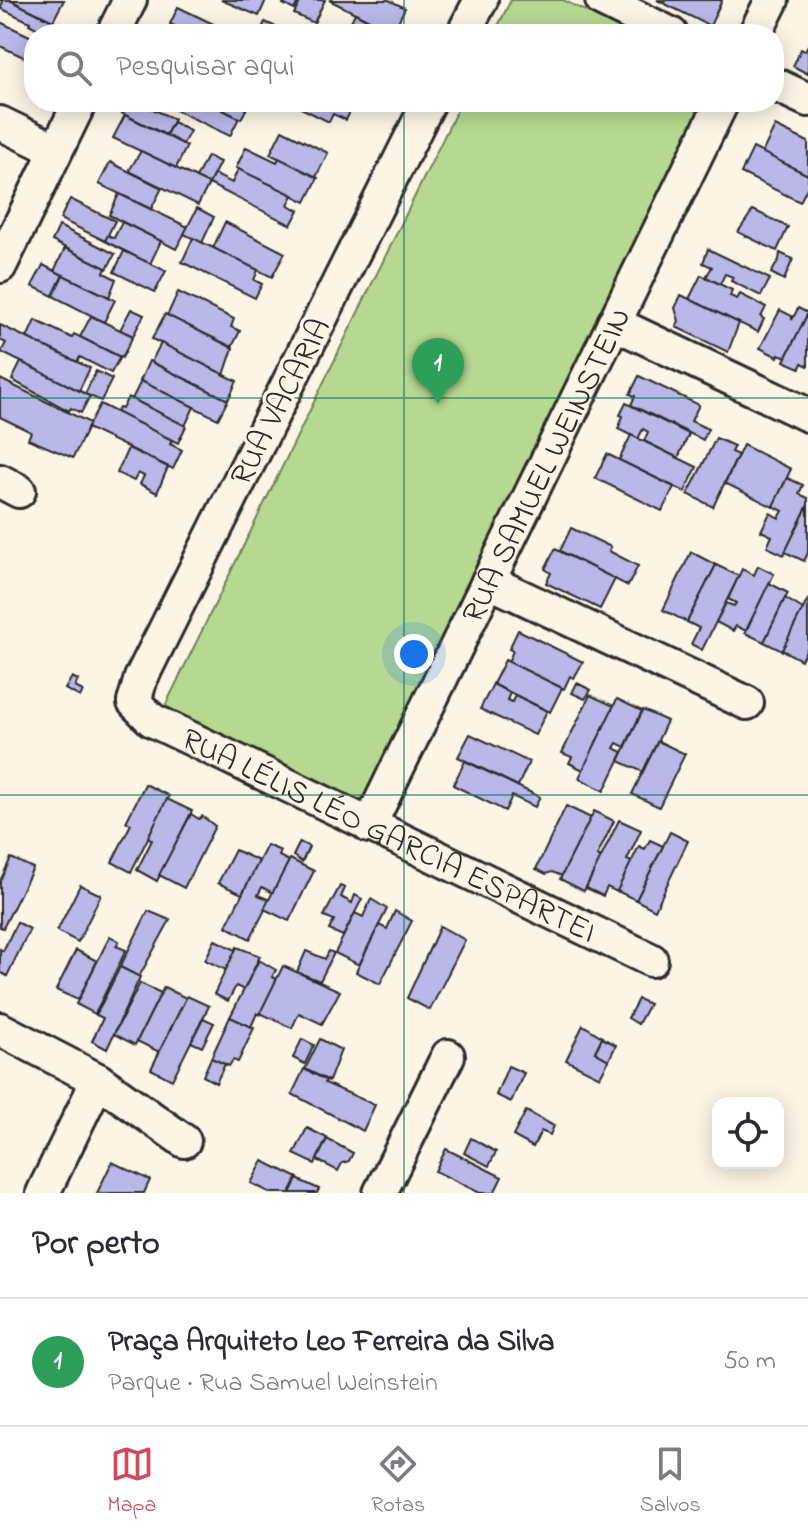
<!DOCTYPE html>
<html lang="pt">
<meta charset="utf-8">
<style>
:root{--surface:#fff;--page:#f7f7f7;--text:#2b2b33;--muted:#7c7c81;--line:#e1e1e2;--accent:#d1495b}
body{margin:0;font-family:"Indie Flower",sans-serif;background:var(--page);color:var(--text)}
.controls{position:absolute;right:24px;bottom:24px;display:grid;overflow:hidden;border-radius:16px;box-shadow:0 4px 20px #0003}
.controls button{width:72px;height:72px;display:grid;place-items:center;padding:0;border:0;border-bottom:2px solid var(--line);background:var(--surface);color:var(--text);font:40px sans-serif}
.you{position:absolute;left:414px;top:654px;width:28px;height:28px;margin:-20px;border:6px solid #fff;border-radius:50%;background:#1a73e8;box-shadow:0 0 0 12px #1a73e833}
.badge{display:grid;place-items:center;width:52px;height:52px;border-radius:50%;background:var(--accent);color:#fff;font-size:26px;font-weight:700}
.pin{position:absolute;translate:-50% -66px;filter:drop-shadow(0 2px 4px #0008)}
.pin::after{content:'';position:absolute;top:42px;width:28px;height:24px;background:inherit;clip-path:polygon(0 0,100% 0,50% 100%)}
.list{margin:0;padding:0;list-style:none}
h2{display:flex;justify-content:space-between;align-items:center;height:104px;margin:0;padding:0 32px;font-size:34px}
h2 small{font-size:26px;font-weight:400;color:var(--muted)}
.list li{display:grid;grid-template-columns:52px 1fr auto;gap:24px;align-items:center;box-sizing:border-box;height:128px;padding:0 32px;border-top:2px solid var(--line)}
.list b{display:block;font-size:30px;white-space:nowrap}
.list p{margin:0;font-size:26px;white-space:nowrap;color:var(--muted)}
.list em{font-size:26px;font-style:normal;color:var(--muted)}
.icon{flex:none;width:44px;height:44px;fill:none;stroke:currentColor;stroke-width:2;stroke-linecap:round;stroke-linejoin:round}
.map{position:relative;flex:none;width:808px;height:1193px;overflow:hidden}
.search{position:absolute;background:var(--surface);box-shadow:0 4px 20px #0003;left:24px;right:24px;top:24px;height:88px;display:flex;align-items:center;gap:20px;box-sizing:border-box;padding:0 28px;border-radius:32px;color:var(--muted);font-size:30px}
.sheet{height:232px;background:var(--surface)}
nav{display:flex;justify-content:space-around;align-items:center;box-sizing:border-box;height:112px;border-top:2px solid var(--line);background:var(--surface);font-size:22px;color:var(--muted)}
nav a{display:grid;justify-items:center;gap:4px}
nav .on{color:var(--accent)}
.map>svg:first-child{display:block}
.green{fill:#b6d891;stroke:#70825e;stroke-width:2}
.building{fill:#bab7e9;stroke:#2b2b2b;stroke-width:2}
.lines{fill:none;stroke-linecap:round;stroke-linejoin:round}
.minor-casing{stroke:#2b2b2b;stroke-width:38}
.minor{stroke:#fcf5e5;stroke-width:32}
.grid{fill:none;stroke:#0f766e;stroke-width:2;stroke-opacity:0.55}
.labels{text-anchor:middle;stroke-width:7;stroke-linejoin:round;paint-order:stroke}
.street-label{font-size:32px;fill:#2b2b2b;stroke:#fcf5e5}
</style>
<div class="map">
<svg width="808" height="1193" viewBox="0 0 808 1193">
<rect width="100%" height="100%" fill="#fcf5e5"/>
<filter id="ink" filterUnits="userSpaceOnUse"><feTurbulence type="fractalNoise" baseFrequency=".0125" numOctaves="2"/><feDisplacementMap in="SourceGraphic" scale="16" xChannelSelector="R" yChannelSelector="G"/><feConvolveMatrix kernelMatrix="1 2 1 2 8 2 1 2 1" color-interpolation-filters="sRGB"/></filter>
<g filter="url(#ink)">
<!-- green -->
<g class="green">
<polygon points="511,0 563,0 633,34 494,34"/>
<polygon points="461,102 711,102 366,805 165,706"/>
</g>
<!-- building -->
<g class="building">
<polygon points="10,0 73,31 72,34 43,34 44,32 29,24 30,22 0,8 3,2 0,0"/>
<polygon points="10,0 64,0 53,21"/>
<polygon points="221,0 266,0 259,16"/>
<polygon points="285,0 299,0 294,10 283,4"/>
<polygon points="301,0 325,0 314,23 294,14"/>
<polygon points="329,0 389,0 405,8 393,32"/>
<polygon points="657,0 722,0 710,26"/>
<polygon points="178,7 234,34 191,34 170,24"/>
<polygon points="355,13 378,25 374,34 345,34"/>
<polygon points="0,22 34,38 34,62 0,46"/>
<polygon points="265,22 285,31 284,34 259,34"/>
<polygon points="808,45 808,74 793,66 801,49 805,51"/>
<polygon points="114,102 138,102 174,119 166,135 111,108"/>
<polygon points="166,102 207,102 239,118 230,136 165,105"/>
<polygon points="224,102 250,102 241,119 221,109"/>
<polygon points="289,102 350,102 354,104 346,120 333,114 329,122"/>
<polygon points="125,115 187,146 176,168 113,138"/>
<polygon points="173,122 190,131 183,144 166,135"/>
<polygon points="775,126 808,142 808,175 762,153"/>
<polygon points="282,130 328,153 316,177 270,154"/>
<polygon points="246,147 277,162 279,158 318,178 306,202 236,168"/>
<polygon points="753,148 808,175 808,186 800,202 741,173"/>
<polygon points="141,151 209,184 198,205 131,172 130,169"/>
<polygon points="207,156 220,162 209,184 196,178"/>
<polygon points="110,162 162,188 151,209 99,184"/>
<polygon points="238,169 293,195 288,205 299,210 291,225 209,184 214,174 232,183"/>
<polygon points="119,194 188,227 176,249 109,215"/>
<polygon points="70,199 115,221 105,241 60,219"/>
<polygon points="197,208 214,217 202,243 184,234"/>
<polygon points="753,210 788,227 777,251 738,232"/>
<polygon points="122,222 161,241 150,264 105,241 108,235 114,238"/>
<polygon points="225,222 285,253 272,277 213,248"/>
<polygon points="59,226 115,254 107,269 52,241"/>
<polygon points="193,238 258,270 254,280 262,284 255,298 182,262"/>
<polygon points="65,248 106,268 104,273 116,279 109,297 54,271"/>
<polygon points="708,249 770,279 761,296 731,281 733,277 725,274 720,284 706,277 712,267 703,263"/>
<polygon points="124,251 166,271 155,292 114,272"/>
<polygon points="780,253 793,259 784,280 771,273 779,260"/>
<polygon points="43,265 63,275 53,296 32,286"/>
<polygon points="63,275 115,300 104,322 53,296"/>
<polygon points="701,275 732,290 730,296 737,299 740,294 766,307 761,317 764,319 758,332 689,299"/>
<polygon points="178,292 234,319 231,327 240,331 232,347 167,316"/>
<polygon points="681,295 739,323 728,352 676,327 679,321 675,308"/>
<polygon points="798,308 808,313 786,357 779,354 778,357 760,348 780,310 792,316 792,320"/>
<polygon points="131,309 144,315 133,336 120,330"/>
<polygon points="808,313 808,366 802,363 800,368 784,361"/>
<polygon points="165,314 233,348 224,375 152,339"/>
<polygon points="91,316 133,336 122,358 80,337"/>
<polygon points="35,320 72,338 74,334 120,357 111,373 80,357 77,362 27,338"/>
<polygon points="0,325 90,368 79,391 1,352 6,343 0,340"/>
<polygon points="161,343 237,381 228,400 151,362"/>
<polygon points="149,361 228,400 218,419 140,381"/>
<polygon points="21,362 90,396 81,413 71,408 69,411 12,380"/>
<polygon points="96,371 112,379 101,401 85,394"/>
<polygon points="639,376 699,405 691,421 708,429 703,440 631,405 635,396 630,394"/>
<polygon points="0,379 90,423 73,458 28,439 31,432 0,417"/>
<polygon points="141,381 194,407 185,426 132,399"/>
<polygon points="128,397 186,426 178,443 116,413 119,408 122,409"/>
<polygon points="626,403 689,434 678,458 644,441 648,432 643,429 638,439 618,429 623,416 620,415"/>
<polygon points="100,404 172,440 170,444 182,450 173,469 87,428"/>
<polygon points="631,435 697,467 685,492 619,460"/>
<polygon points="716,438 734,446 731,452 738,455 713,507 688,494"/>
<polygon points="743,445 791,469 773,507 725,483"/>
<polygon points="128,448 168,467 157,493 140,484 144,476 138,473 134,481 117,473"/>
<polygon points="607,454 674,487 662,511 595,478"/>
<polygon points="787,478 803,485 799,494 808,498 808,505 784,555 767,547 772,536 761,531 770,513 779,518 783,511 773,506"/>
<polygon points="808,505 808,553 804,561 785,552"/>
<polygon points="571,528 611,547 609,551 638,566 628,586 560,551"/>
<polygon points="555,549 615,579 600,609 546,583 551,573 545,569"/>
<polygon points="691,552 716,565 687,622 663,610"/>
<polygon points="716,565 739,576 702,650 691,644 699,628 687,622"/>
<polygon points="758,566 774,574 746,631 736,626 733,631 716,622 726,603 734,606 736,603 728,599 742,569 754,575"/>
<polygon points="769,583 788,593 764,642 745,633"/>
<polygon points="785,598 803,609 782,651 764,642"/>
<polygon points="808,599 808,646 801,660 782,650"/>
<polygon points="518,630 583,662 574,678 570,676 564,689 508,662 513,651 509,649"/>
<polygon points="505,660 562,688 550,712 493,684"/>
<polygon points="72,677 78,680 75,687 83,691 80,697 65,689"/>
<polygon points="577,683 591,690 585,699 572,693"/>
<polygon points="493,684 510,693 507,700 512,702 515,695 547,711 535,735 480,709"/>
<polygon points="590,695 614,706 583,770 569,763 572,757 562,753"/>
<polygon points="617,699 642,711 625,747 617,743 614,748 623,752 604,791 579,778"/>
<polygon points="643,710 667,721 643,772 619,761"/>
<polygon points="470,734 529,762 518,786 458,757"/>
<polygon points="658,741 685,754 659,807 632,794"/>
<polygon points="465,761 540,797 535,807 512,796 505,811 453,785"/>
<polygon points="145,784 169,796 131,872 112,862 131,824 126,822"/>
<polygon points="167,799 192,811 157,881 137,870 152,840 148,837"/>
<polygon points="566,806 591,818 562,876 552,872 546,874 536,869"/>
<polygon points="594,811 614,821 597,856 601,858 584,891 560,879"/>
<polygon points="191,814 199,819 202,816 215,826 184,888 159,875"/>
<polygon points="619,820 641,830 627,860 632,862 617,892 607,887 603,896 586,888"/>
<polygon points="670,832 688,841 655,910 636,900"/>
<polygon points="650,840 663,846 636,900 617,891 639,846 645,849"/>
<polygon points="300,842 309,847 302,862 293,856"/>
<polygon points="267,845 281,851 279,856 289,861 273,893 262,887 258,895 270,900 250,939 226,926"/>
<polygon points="235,850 259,861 242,894 218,883"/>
<polygon points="11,858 33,868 3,928 0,927 0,881"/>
<polygon points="290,859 314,871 289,921 264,909"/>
<polygon points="80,885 101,895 78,942 57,931"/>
<polygon points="340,886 345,888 341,897 352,903 355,895 362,899 343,936 329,930 334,920 324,916"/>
<polygon points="371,899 387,909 359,965 335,953 355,913 363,917"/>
<polygon points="148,911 170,920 139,977 120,967"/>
<polygon points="395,911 412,921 380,984 356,972 379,925 387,929"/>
<polygon points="17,922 30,929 7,976 0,972 0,949 3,951"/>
<polygon points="440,926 465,940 430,1010 407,998"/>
<polygon points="110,936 119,941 116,946 126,950 95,1014 76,1004"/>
<polygon points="215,940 236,950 226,970 205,960"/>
<polygon points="237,947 260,956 244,990 236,986 228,1001 214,994"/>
<polygon points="76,950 97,961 78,1000 56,990"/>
<polygon points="306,951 325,959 329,951 334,953 320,981 297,972"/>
<polygon points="259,960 276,970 272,977 277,979 260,1015 257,1013 251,1027 230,1017"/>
<polygon points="283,966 340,991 322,1024 299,1013 292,1028 260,1013"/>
<polygon points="120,967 140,977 107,1049 92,1041 103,1018 96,1015"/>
<polygon points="140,983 161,993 135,1045 114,1034"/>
<polygon points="164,987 186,998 159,1052 137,1041"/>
<polygon points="187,996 209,1006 172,1080 151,1069"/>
<polygon points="638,999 649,1004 638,1024 628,1018"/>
<polygon points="230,1017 254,1028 238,1062 233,1060 229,1066 211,1058"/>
<polygon points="203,1018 214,1023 202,1047 191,1042"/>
<polygon points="583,1025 602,1037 595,1052 609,1060 600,1077 566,1060"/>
<polygon points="602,1038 616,1045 609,1060 595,1052"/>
<polygon points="302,1039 314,1045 305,1064 293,1058"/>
<polygon points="320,1039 341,1050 329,1081 305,1069"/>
<polygon points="211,1058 225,1064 216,1083 203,1076"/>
<polygon points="508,1066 524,1073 511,1102 496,1095"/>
<polygon points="304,1069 326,1080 325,1083 375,1105 363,1131 292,1094"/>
<polygon points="526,1111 554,1126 550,1135 541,1131 533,1147 513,1136"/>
<polygon points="307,1128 327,1138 315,1164 294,1154"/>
<polygon points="471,1138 496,1152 489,1166 464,1153"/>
<polygon points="327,1139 353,1153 349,1161 342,1163 338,1171 317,1160"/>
<polygon points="446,1149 502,1177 494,1193 480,1193 435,1171"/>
<polygon points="263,1161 298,1178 290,1193 271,1193 251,1183"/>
<polygon points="112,1162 150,1180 144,1193 97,1193"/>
<polygon points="297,1179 319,1189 317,1193 290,1193"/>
</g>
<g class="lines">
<!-- minor casing -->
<g class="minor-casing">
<g id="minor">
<polyline points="602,0 671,34"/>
<polyline points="113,34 130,0"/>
<polyline points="463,34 481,0"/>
<polyline points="755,34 772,0"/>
<polyline points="774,84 808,100"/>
<path id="s1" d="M429,102l-288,576 -7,24 18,18 499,240"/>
<polyline points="0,123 56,150"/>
<polyline points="0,266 80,102"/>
<polyline points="614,323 808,415"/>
<polyline points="0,481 19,491"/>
<polyline points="488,581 747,703"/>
<path id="s2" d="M369,826l353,-724"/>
<polyline points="0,1029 98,1080 184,1141"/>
<polyline points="43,1193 98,1080"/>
<polyline points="380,1193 448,1056"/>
</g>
</g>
<!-- minor -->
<use href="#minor" class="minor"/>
</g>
</g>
<!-- grid -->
<path class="grid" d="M404,0v34M404,102v1091M0,398h808M0,795h808"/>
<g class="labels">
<!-- street labels -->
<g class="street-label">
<text transform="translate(279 401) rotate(-63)" y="11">RUA VACARIA</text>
<text dy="11" stroke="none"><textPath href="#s2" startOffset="402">RUA SAMUEL WEINSTEIN</textPath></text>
<text dy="11" stroke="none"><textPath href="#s1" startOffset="958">RUA LÉLIS LÉO GARCIA ESPARTEI</textPath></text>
</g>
</g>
</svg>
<div class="controls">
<button><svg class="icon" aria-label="locate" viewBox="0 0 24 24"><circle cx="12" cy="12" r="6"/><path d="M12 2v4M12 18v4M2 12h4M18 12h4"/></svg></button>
</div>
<div class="you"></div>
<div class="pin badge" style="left:438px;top:404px;background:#2e9e5b">1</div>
<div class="search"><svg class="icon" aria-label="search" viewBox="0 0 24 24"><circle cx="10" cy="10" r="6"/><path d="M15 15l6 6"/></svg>Pesquisar aqui</div>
</div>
<section class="sheet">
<h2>Por perto<small></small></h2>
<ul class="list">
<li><span class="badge" style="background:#2e9e5b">1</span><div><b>Praça Arquiteto Leo Ferreira da Silva</b><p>Parque · Rua Samuel Weinstein</p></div><em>50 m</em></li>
</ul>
</section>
<nav>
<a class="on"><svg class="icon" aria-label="map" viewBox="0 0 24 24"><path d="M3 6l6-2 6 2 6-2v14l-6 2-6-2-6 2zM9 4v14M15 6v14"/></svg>Mapa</a>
<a><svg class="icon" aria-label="directions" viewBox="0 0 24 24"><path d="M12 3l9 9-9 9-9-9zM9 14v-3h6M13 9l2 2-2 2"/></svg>Rotas</a>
<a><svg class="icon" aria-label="saved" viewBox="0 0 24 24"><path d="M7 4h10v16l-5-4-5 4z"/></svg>Salvos</a>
</nav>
